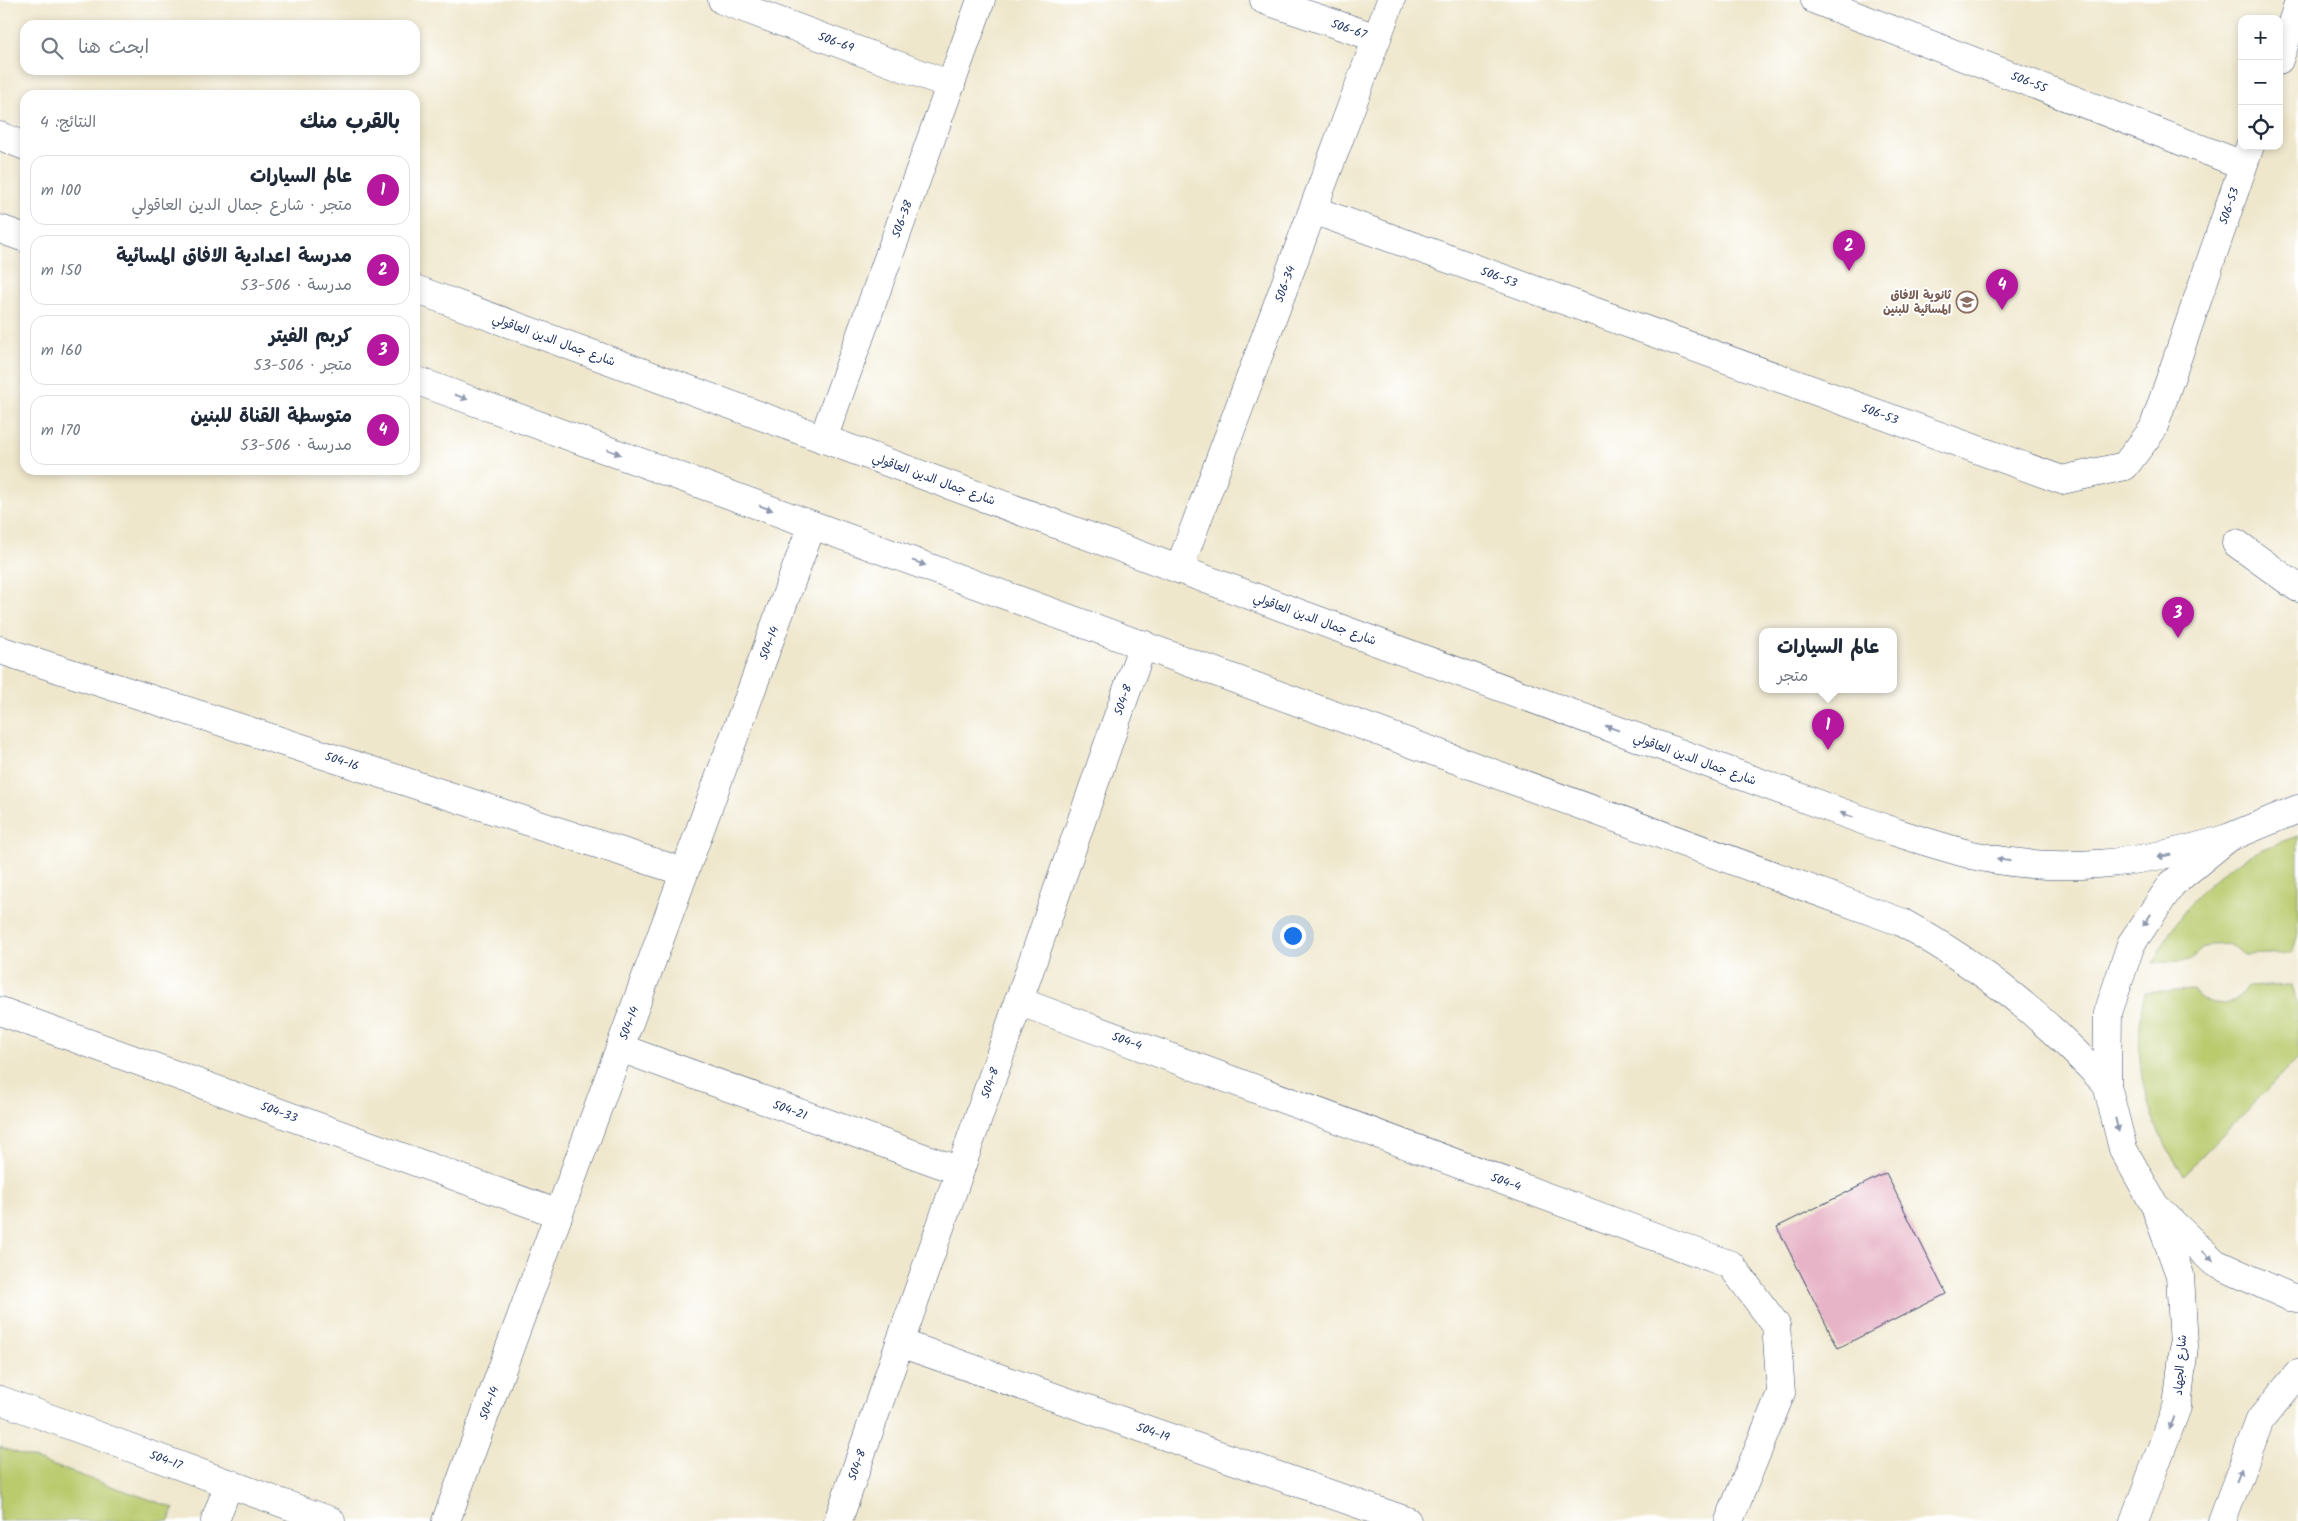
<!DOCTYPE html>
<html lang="ar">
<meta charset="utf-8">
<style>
:root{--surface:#fff;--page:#f6f6f7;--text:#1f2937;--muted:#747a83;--line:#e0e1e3;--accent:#b5179e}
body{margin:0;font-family:Kalam,"Playpen Sans Arabic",sans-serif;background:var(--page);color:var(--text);direction:rtl}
.controls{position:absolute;right:15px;top:15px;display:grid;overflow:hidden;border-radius:10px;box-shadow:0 2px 8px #0003}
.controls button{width:45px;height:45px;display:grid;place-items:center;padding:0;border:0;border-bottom:1px solid var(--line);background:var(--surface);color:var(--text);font:25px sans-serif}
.you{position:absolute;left:1292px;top:935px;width:18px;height:18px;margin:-12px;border:4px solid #fff;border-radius:50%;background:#1a73e8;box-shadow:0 0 0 8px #1a73e833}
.badge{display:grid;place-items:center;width:32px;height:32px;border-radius:50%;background:var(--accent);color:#fff;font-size:16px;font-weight:700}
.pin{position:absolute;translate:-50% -41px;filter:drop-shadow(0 1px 2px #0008)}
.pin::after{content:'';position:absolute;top:26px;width:18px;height:15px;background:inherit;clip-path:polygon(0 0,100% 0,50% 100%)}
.popup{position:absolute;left:1759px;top:628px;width:138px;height:65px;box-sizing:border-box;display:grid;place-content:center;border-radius:10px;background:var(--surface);filter:drop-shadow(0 1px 4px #0005);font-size:16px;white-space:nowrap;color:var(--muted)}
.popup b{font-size:19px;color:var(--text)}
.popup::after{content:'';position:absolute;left:50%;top:100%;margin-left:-10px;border:10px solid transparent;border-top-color:var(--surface)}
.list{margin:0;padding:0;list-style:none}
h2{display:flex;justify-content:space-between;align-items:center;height:65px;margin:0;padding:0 20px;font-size:21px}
h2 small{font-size:16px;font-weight:400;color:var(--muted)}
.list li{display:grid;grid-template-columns:32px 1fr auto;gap:15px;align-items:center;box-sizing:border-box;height:70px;margin:0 10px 10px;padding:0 10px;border:1px solid var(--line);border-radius:15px}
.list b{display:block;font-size:19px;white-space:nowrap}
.list p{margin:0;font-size:16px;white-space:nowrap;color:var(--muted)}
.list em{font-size:16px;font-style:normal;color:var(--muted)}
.icon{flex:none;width:28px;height:28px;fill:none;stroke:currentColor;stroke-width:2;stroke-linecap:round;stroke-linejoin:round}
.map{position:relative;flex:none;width:2298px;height:1521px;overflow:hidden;direction:ltr}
.search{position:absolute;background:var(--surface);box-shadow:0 2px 8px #0003;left:20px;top:20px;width:400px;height:55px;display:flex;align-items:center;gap:12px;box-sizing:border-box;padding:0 18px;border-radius:15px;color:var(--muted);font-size:19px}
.panel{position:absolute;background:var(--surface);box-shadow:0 2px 8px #0003;left:20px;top:90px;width:400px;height:385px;border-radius:15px;direction:rtl}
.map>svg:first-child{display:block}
.green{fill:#bacb6e;stroke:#6a7d66}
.building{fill:#e7b3c6}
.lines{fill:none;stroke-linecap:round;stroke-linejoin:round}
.minor-casing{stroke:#3b4b6e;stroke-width:29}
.major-casing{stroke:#3b4b6e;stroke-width:29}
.minor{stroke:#fff;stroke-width:28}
.major{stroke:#fff;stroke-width:28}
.oneway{fill:#8d97ae}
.labels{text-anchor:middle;stroke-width:4;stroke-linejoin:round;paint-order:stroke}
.street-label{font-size:12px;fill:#1b2f5e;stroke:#fff}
.education-label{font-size:12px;font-weight:bold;fill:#785e54;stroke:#fff;text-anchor:end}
</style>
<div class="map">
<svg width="2298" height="1521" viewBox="0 0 2298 1521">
<rect width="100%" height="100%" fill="#fff"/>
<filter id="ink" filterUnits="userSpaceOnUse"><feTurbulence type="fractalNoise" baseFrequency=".02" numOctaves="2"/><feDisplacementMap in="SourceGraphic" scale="10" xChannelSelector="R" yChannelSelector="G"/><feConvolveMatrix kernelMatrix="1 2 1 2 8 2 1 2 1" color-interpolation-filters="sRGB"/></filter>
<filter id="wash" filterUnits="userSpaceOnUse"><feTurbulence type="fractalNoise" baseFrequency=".0096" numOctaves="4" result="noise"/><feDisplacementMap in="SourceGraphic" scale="20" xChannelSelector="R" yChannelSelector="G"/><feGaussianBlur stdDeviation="1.12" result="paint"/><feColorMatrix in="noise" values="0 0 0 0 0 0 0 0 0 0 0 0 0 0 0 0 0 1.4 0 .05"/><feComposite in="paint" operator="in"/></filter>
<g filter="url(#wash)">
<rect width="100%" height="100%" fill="#efe7cc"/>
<!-- green -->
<g class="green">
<path d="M2298,836v98l-6,19 -47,2c-18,-17 -39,-15 -54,5l-38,3c35,-69 70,-103 145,-127z"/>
<path d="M2291,985l7,24v49l-114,117c-41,-58 -52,-112 -40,-182l49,-3c15,21 41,18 54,-3z"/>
<polygon points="0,1447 174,1508 169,1521 0,1521"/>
</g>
<g id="blocks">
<!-- building -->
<polygon class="building" points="1886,1173 1946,1294 1838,1348 1777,1227"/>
</g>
</g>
<g filter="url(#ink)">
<use href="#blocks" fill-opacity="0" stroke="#3b4b6e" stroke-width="1"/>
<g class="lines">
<!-- minor casing -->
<g class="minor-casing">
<g id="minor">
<polyline points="722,0 951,85"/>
<polyline points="1264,0 1377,38"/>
<polyline points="1815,0 2243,165"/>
<polyline points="2279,60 2298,5"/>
<polyline points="0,136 25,146"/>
<polyline points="1313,210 2062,480 2125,466 2153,429 2250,146"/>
<polyline points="0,229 25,238"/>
<path d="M415,289l1480,543c25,8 51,16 77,23 87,20 171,9 256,-17"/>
<path d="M415,380l1486,542c84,47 141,93 206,163"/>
<polyline points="823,439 981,0"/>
<polyline points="2236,543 2298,588"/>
<polyline points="1179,569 1391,0"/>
<polyline points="0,650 684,872"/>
<polyline points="1018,1001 1731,1265 1776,1325 1781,1393 1729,1521"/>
<polyline points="0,1011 559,1214"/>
<polyline points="620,1048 960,1171"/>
<polyline points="900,1343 1407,1521"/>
<polyline points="0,1400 331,1521"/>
<polyline points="215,1521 229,1483"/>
<polyline points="446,1521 812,525"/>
<polyline points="838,1521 1143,644"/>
</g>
</g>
<!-- major casing -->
<g class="major-casing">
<g id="major">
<polyline points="2298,809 2228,838 2172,884 2131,944 2108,1013 2107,1085 2123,1149 2155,1206 2215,1263 2290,1297 2298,1298"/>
<polyline points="2134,1521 2177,1407 2184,1346 2180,1275 2157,1212"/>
<polyline points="2222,1521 2260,1420 2298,1374"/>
</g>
</g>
<!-- minor -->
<use href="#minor" class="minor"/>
<!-- major -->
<use href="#major" class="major"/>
</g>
<!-- one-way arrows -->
<defs><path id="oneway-solid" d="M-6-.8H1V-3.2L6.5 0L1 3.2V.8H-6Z" transform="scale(1.25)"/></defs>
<g class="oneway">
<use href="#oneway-solid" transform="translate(461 397) rotate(20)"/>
<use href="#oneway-solid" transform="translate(614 452) rotate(20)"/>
<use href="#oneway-solid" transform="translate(766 508) rotate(20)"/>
<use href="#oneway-solid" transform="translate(919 563) rotate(20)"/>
<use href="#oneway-solid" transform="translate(1612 728) rotate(-160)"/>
<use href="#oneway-solid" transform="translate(1847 815) rotate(-160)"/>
<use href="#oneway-solid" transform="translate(2164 856) rotate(168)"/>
<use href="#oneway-solid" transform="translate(2003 860) rotate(-170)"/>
<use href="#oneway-solid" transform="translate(2147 920) rotate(124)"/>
<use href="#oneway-solid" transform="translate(2117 1125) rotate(76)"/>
<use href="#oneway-solid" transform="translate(2208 1256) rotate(43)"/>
<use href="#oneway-solid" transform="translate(2171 1423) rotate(111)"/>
<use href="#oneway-solid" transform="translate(2239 1475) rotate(-69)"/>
</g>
</g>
<!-- icons -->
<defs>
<g id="school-ring" transform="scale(1.125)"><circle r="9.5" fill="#fff" stroke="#8d6e63" stroke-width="1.5"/><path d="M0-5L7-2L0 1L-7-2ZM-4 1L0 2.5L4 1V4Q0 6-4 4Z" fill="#8d6e63"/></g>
</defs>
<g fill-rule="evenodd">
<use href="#school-ring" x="1967" y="302"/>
</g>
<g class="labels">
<!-- street labels -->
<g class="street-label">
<text transform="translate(1349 29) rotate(19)" y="4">506-67</text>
<text transform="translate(836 42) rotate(20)" y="4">506-69</text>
<text transform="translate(2029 82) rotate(21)" y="4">506-55</text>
<text transform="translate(2229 206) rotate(-71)" y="4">506-53</text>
<text transform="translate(902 219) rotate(-70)" y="4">506-38</text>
<text transform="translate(1499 277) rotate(20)" y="4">506-53</text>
<text transform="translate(1285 284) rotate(-70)" y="4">506-34</text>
<text transform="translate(554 340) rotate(20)" y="4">شارع جمال الدين العاقولي</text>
<text transform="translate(1880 414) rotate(20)" y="4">506-53</text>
<text transform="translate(934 479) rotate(20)" y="4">شارع جمال الدين العاقولي</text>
<text transform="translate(1315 619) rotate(20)" y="4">شارع جمال الدين العاقولي</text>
<text transform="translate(769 643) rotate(-70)" y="4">504-14</text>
<text transform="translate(1123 700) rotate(-71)" y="4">504-8</text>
<text transform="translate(1695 759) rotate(20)" y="4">شارع جمال الدين العاقولي</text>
<text transform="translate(342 761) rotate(18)" y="4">504-16</text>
<text transform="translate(629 1023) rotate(-70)" y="4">504-14</text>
<text transform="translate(1127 1041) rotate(20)" y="4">504-4</text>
<text transform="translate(990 1083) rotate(-71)" y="4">504-8</text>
<text transform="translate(790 1110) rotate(20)" y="4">504-21</text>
<text transform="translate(279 1112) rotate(20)" y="4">504-33</text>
<text transform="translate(1506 1182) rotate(20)" y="4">504-4</text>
<text transform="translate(2180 1365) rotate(-86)" y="4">شارع الجهاد</text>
<text transform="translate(489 1403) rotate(-70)" y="4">504-14</text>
<text transform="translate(1153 1432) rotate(19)" y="4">504-19</text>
<text transform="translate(166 1460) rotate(20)" y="4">504-17</text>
<text transform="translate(857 1465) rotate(-71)" y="4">504-8</text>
</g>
<!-- education labels -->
<g class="education-label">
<text x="1951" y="299">ثانوية الافاق<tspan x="1951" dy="14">المسائية للبنين</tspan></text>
</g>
</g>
</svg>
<div class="controls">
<button>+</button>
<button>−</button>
<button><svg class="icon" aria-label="locate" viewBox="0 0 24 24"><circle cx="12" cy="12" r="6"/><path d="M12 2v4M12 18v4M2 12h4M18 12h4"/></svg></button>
</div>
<div class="you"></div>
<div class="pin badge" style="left:1828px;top:750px">1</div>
<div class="popup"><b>عالم السيارات</b>متجر</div>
<div class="pin badge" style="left:1849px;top:271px">2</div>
<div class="pin badge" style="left:2178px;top:638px">3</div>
<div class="pin badge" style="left:2002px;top:310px">4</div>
<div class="search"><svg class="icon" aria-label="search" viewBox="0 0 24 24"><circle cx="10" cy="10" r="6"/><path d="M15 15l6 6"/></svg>ابحث هنا</div>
<section class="panel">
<h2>بالقرب منك<small>النتائج: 4</small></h2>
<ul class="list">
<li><span class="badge">1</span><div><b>عالم السيارات</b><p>متجر · شارع جمال الدين العاقولي</p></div><em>100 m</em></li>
<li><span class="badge">2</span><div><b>مدرسة اعدادية الافاق المسائية</b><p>مدرسة · 506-53</p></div><em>150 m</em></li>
<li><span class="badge">3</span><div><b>كربم الفيتر</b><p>متجر · 506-53</p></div><em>160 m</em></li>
<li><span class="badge">4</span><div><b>متوسطة القناة للبنين</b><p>مدرسة · 506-53</p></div><em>170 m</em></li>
</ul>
</section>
</div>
